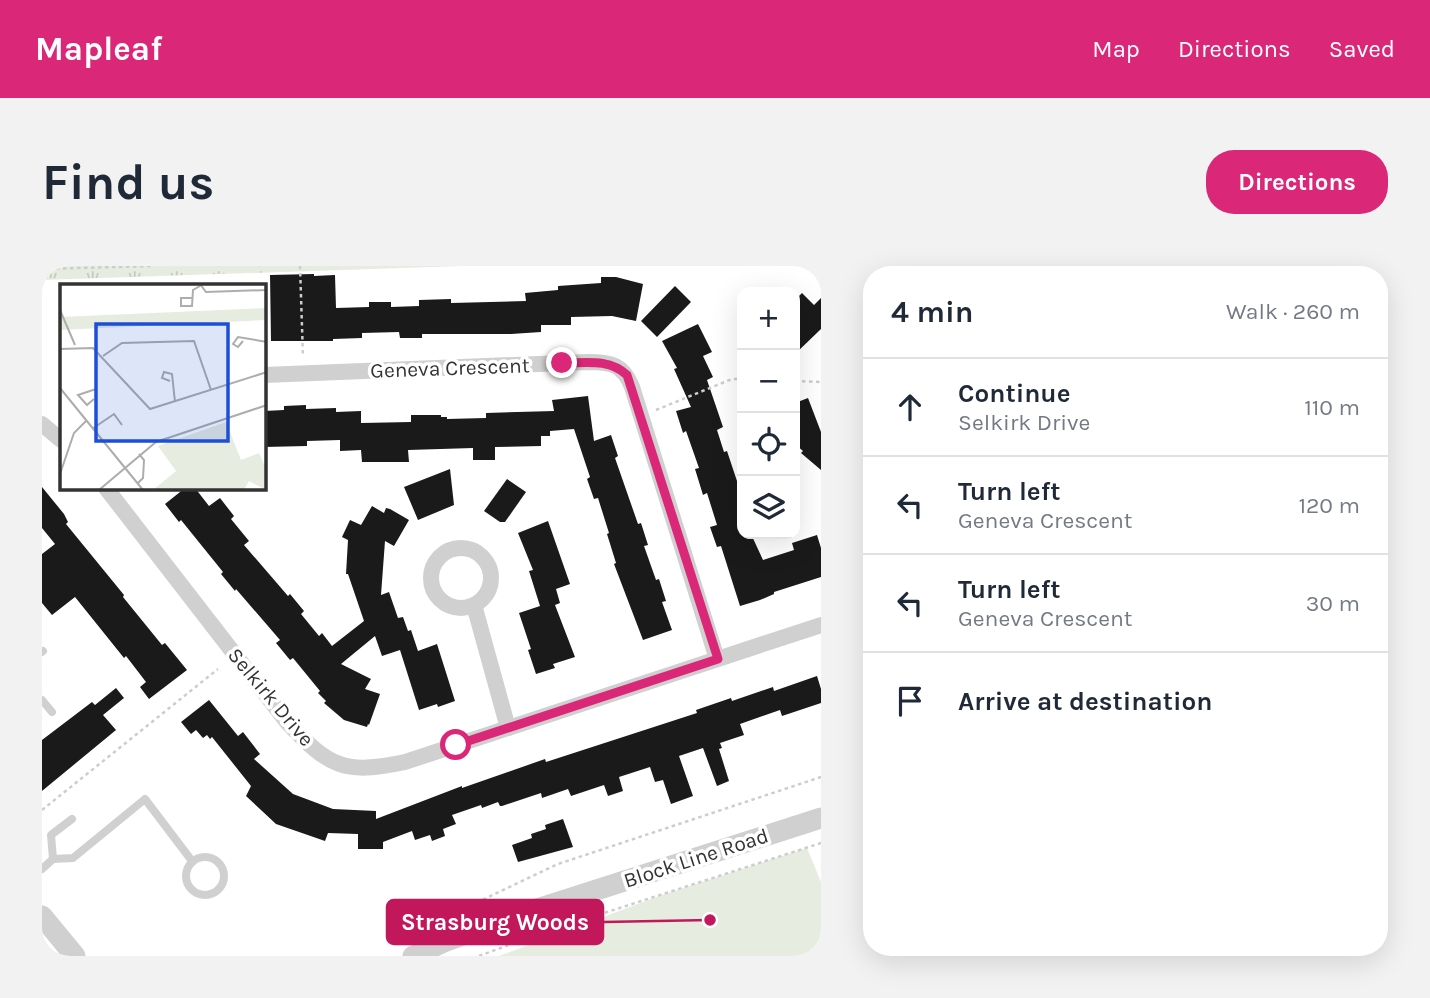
<!DOCTYPE html>
<meta charset="utf-8">
<style>
:root{--surface:#fff;--page:#f2f2f3;--text:#1f2937;--muted:#747a83;--line:#e0e1e3;--accent:#db2777}
body{margin:0;font-family:Karla,sans-serif;background:var(--page);color:var(--text)}
.controls{position:absolute;right:21px;top:21px;display:grid;overflow:hidden;border-radius:14px;box-shadow:0 7px 28px #0002}
.controls button{width:63px;height:63px;display:grid;place-items:center;padding:0;border:0;border-bottom:2px solid var(--line);background:var(--surface);color:var(--text);font:35px sans-serif}
.stop{position:absolute;width:21px;height:21px;margin:-16px;border:5px solid #db2777;border-radius:50%;background:#fff}
.stop.end{background:#db2777;border-color:#fff;box-shadow:0 2px 7px #0008}
.list{margin:0;padding:0;list-style:none}
h2{display:flex;justify-content:space-between;align-items:center;height:91px;margin:0;padding:0 28px;font-size:30px}
h2 small{font-size:23px;font-weight:400;color:var(--muted)}
.list li{display:grid;grid-template-columns:46px 1fr auto;gap:21px;align-items:center;box-sizing:border-box;height:98px;padding:0 28px;border-top:2px solid var(--line)}
.list b{display:block;font-size:26px;white-space:nowrap}
.list p{margin:0;font-size:23px;white-space:nowrap;color:var(--muted)}
.list em{font-size:23px;font-style:normal;color:var(--muted)}
.icon{flex:none;width:38px;height:38px;fill:none;stroke:currentColor;stroke-width:2;stroke-linecap:round;stroke-linejoin:round}
.map{position:relative;flex:none;width:779px;height:690px;overflow:hidden;border-radius:28px}
header{display:flex;align-items:center;gap:42px;box-sizing:border-box;height:98px;padding:0 35px;background:var(--accent);color:#fff}
header strong{font-size:33px}
nav{display:flex;gap:38px;margin-inline-start:auto;font-size:24px}
.intro{display:flex;align-items:center;justify-content:space-between;box-sizing:border-box;height:168px;padding:0 42px}
h1{margin:0;font-size:49px}
.button{padding:18px 32px;border-radius:28px;background:var(--accent);color:#fff;font-size:24px;font-weight:700}
main{display:flex;gap:42px;padding:0 42px}
aside{flex:1;background:var(--surface);border-radius:28px;box-shadow:0 7px 28px #0002}
.map>svg:first-child{display:block}
.grass{fill:url(#grass-tufts)}
.park{fill:#e6ecdf}
.building{fill:#1a1a1a}
.lines{fill:none;stroke-linecap:round;stroke-linejoin:round}
.path{stroke:#cdcdcd;stroke-width:2.5;stroke-dasharray:3.5 3.5;stroke-linecap:butt}
.service{stroke:#d0d0d0;stroke-width:8}
.minor{stroke:#d0d0d0;stroke-width:16}
.tertiary{stroke:#d0d0d0;stroke-width:21}
.route{stroke:#db2777;stroke-width:9}
.labels{text-anchor:middle;stroke-width:7;stroke-linejoin:round;paint-order:stroke}
.street-label{font-size:21px;fill:#333;stroke:#fff}
.inset-road{fill:none;stroke:#adadad;stroke-width:2}
.view{fill:#1d4ed8;fill-opacity:0.15;stroke:#1d4ed8;stroke-width:3.5}
.inset-edge{fill:none;stroke:#333;stroke-width:3.5}
.leader{fill:none;stroke:#c2185b;stroke-width:2.5}
.callout-dot{fill:#c2185b;stroke:#fff;stroke-width:2.5}
.callout{fill:#c2185b;stroke:#c2185b;stroke-width:2.5}
.callout-label{font-size:23px;text-anchor:middle;font-weight:bold;fill:#fff}
</style>
<header>
<strong>Mapleaf</strong>
<nav><a>Map</a><a>Directions</a><a>Saved</a></nav>
</header>
<div class="intro"><h1>Find us</h1><a class="button">Directions</a></div>
<main>
<div class="map">
<svg width="779" height="690" viewBox="0 0 779 690">
<defs>
<pattern id="grass-tufts" width="24" height="20" patternUnits="userSpaceOnUse" patternTransform="scale(1.75)"><rect width="24" height="20" fill="#e6ecdf"/><path d="M3 7l-1-3M5 7V3M7 7l1-3M15 17l-1-3M17 17v-4M19 17l1-3" fill="none" stroke="#c6cbc0"/></pattern>
</defs>
<rect width="100%" height="100%" fill="#fff"/>
<!-- grass -->
<polygon class="grass" points="0,0 419,0 0,14"/>
<!-- park -->
<polygon class="park" points="765,582 779,616 779,690 457,690 617,630"/>
<!-- building -->
<g class="building">
<polygon points="272,8 272,10 293,9 294,42 327,41 327,36 349,36 349,41 377,40 377,34 409,33 409,37 484,35 483,27 516,24 516,20 559,17 559,11 574,11 601,18 594,55 570,50 529,51 529,59 499,59 499,66 469,68 380,68 380,72 358,72 357,66 320,67 320,72 291,73 291,75 229,75 228,9"/>
<polygon points="633,20 649,36 615,71 599,55"/>
<polygon points="760,27 772,39 779,32 779,63 753,88 753,34"/>
<polygon points="656,58 670,86 661,90 671,111 665,114 681,161 675,164 682,186 685,185 697,221 700,219 700,268 709,268 721,294 752,284 750,277 775,269 779,282 779,311 732,326 732,328 718,334 698,340 679,280 675,281 668,261 675,259 665,227 661,229 653,203 657,202 644,165 641,167 634,145 649,141 632,103 635,102 620,75"/>
<polygon points="546,130 552,175 569,169 576,190 573,192 596,258 599,257 606,279 602,280 614,314 617,313 624,335 620,336 630,364 601,374 572,298 574,297 565,268 567,267 556,232 552,233 545,213 548,211 532,163 508,165 508,170 499,170 499,180 453,181 453,194 431,194 431,182 366,184 367,196 320,196 319,184 298,185 298,174 265,175 265,180 222,181 222,145 242,144 242,140 264,139 264,143 294,142 294,146 319,145 319,157 369,156 369,149 399,149 399,151 405,151 405,153 444,152 444,147 512,145 510,134"/>
<polygon points="766,132 779,166 779,204 759,187 761,185 753,178 753,137"/>
<polygon points="408,203 412,239 376,254 362,221"/>
<polygon points="465,213 484,226 463,256 458,256 442,245"/>
<polygon points="0,221 22,248 26,256 24,258 82,329 81,331 120,379 123,377 145,404 107,433 98,421 104,416 84,390 82,392 33,331 10,349 0,337 0,288 13,278 0,262"/>
<polygon points="143,222 153,222 167,240 178,232 192,250 189,253 207,275 202,279 246,330 248,328 262,345 259,348 277,370 280,367 290,380 322,355 306,308 304,308 306,274 300,271 308,254 319,259 330,240 342,247 344,242 348,243 367,254 352,280 343,275 339,329 347,326 356,352 361,351 366,365 369,364 376,385 395,378 413,435 396,441 395,438 377,444 358,384 340,390 333,370 299,398 329,413 323,423 338,428 327,459 326,458 325,461 302,454 282,437 284,435 276,427 278,425 251,392 248,394 234,377 238,374 194,323 193,325 179,308 181,306 139,254 137,256 123,238"/>
<polygon points="506,255 528,318 514,323 518,337 513,339 533,391 511,398 513,402 494,408 486,384 489,383 477,347 498,340 487,305 491,304 476,267"/>
<polygon points="775,410 779,423 779,437 740,450 738,444 698,458 702,469 678,477 680,482 677,483 687,515 675,520 661,482 637,490 651,530 629,538 621,514 613,516 608,501 577,511 581,525 566,530 562,519 529,530 526,523 500,532 499,527 460,540 458,540 456,536 440,542 439,539 410,549 414,558 401,563 403,570 390,575 388,569 373,574 370,565 341,576 341,583 316,583 316,568 286,567 283,575 234,558 204,530 209,520 170,471 168,473 165,469 161,472 154,464 149,468 139,456 167,434 196,470 201,466 218,488 212,493 251,528 291,543 334,545 334,553 420,520 420,522 503,493 504,496 655,447 654,444 689,432 690,435 731,421 732,425"/>
<polygon points="74,422 82,432 61,449 74,464 0,525 0,474 50,436 53,439"/>
<polygon points="521,553 531,581 476,596 470,579 490,572 489,568 504,563 503,559"/>
</g>
<g class="lines">
<!-- path -->
<g class="path">
<polyline points="258,0 261,91"/>
<polyline points="0,3 109,0"/>
<polyline points="753,115 779,116"/>
<polyline points="614,144 690,113 700,113"/>
<polyline points="0,544 176,403"/>
<polyline points="392,660 396,655 516,598 779,511"/>
<polyline points="437,690 494,669 779,577"/>
</g>
<!-- service -->
<g class="service">
<polyline points="0,386 1,385"/>
<polyline points="0,434 10,446"/>
<circle cx="163" cy="610" r="19"/>
<polyline points="11,593 9,569 30,553"/>
<polyline points="0,603 11,593 31,592 103,533 150,595"/>
</g>
<!-- minor -->
<g class="minor">
<path d="M222,109l324,-13c23,0 35,2 44,25l85,272"/>
<polyline points="0,158 19,174"/>
<path d="M64,222l181,234c42,45 57,53 118,40l416,-137"/>
<circle cx="419" cy="312" r="30"/>
<polyline points="432,339 466,462"/>
</g>
<!-- tertiary -->
<g class="tertiary">
<polyline points="0,650 33,690"/>
<polyline points="371,690 402,676 470,651 779,552"/>
</g>
</g>
<g class="lines">
<!-- route -->
<path class="route" d="M414,479l262,-86 -91,-284c-18,-17 -42,-12 -65,-12"/>
</g>
<g class="labels">
<!-- street labels -->
<g class="street-label">
<text transform="translate(408 102) rotate(-2)" y="7">Geneva Crescent</text>
<text transform="translate(229 431) rotate(50)" y="7">Selkirk Drive</text>
<text transform="translate(654 592) rotate(-18)" y="7">Block Line Road</text>
</g>
</g>
<!-- overview -->
<g transform="translate(18 18)">
<rect width="206" height="206" fill="#fff"/>
<path d="M206,24v12l-206,10v-13z" fill="#e6ecdf"/>
<path d="M166,138l15,38 18,-7 7,16v21l-17,-9 -5,9h-91l23,-19 -18,-25z" fill="#e6ecdf"/>
<path class="inset-road" d="M140,0l6,8 61,-2M132,14h-11v8h11l1,-16 7,-4M0,26l15,35M183,57l-5,6 -5,-3 5,-7 29,5M0,65l33,-1 57,61 117,-37M43,72l19,-13 72,-2 17,49M110,97l-8,-3 2,-6 8,2 3,28M0,104l83,102M34,115l-7,6 -9,-10 18,-6M32,145l22,-15 8,11M0,190l14,-41 12,-12M77,200l6,-6 1,-18 -5,-6M39,206l57,-48 111,-37"/>
<path class="view" d="M36,40h132v117h-132z"/>
<rect width="206" height="206" class="inset-edge"/>
</g>
<!-- callouts -->
<path class="leader" d="M668 654L561 656"/>
<circle class="callout-dot" cx="668" cy="654" r="7"/>
<rect class="callout" x="345" y="634" width="216" height="44" rx="7"/>
<g class="callout-label">
<text x="453" y="664">Strasburg Woods</text>
</g>
</svg>
<div class="controls">
<button>+</button>
<button>−</button>
<button><svg class="icon" aria-label="locate" viewBox="0 0 24 24"><circle cx="12" cy="12" r="6"/><path d="M12 2v4M12 18v4M2 12h4M18 12h4"/></svg></button>
<button><svg class="icon" aria-label="layers" viewBox="0 0 24 24"><path d="M12 4l9 5-9 5-9-5zM3 14l9 5 9-5"/></svg></button>
</div>
<div class="stop" style="left:414px;top:479px"></div>
<div class="stop end" style="left:520px;top:97px"></div>
</div>
<aside>
<h2>4 min<small>Walk · 260 m</small></h2>
<ul class="list">
<li><svg class="icon" aria-label="ahead" viewBox="0 0 24 24"><path d="M12 20V5M6 11l6-6 6 6"/></svg><div><b>Continue</b><p>Selkirk Drive</p></div><em>110 m</em></li>
<li><svg class="icon" aria-label="left" viewBox="0 0 24 24"><path d="M17 20v-9H6M10 6l-5 5 5 5"/></svg><div><b>Turn left</b><p>Geneva Crescent</p></div><em>120 m</em></li>
<li><svg class="icon" aria-label="left" viewBox="0 0 24 24"><path d="M17 20v-9H6M10 6l-5 5 5 5"/></svg><div><b>Turn left</b><p>Geneva Crescent</p></div><em>30 m</em></li>
<li><svg class="icon" aria-label="arrive" viewBox="0 0 24 24"><path d="M6 21V4h12l-3 4 3 4H6"/></svg><div><b>Arrive at destination</b></div></li>
</ul>
</aside>
</main>
